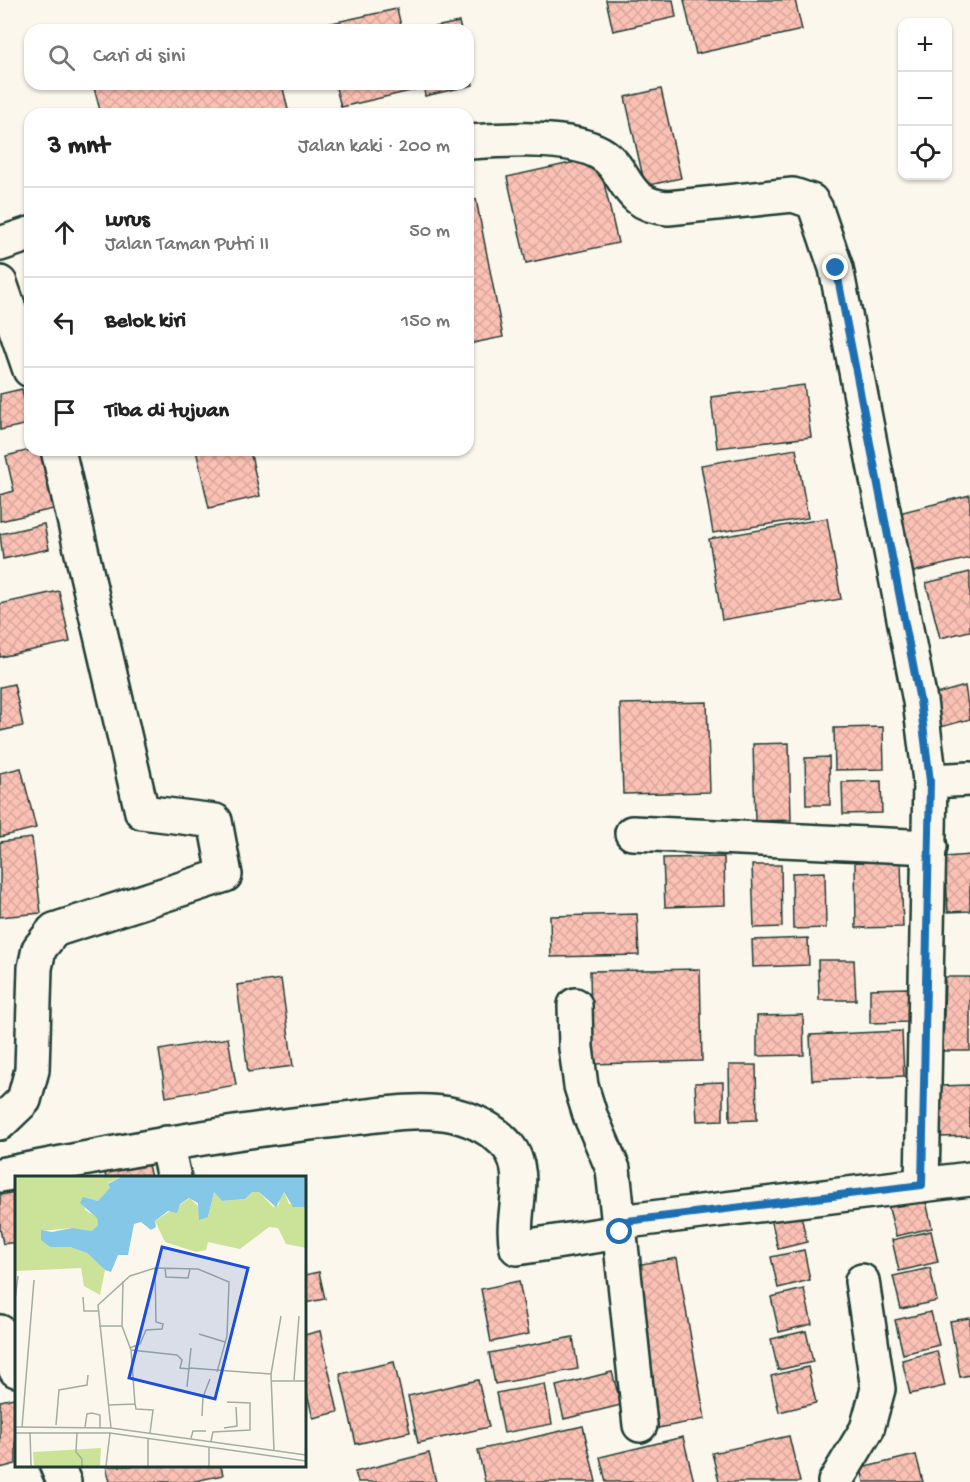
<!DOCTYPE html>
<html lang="id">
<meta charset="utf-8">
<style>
:root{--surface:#fff;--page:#f2f2f2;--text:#222;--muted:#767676;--line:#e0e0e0}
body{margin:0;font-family:"Gochi Hand",sans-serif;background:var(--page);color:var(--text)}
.controls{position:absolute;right:18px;top:18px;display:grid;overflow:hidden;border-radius:12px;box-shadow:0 2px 4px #0004}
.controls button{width:54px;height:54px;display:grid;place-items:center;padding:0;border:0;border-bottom:2px solid var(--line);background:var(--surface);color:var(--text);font:30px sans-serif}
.stop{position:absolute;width:18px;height:18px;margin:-14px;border:4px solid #1f6fb2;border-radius:50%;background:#fff}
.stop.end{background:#1f6fb2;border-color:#fff;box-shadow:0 2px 6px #0008}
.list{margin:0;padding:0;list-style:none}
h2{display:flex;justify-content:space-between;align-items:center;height:78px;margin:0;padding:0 24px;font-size:26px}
h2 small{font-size:20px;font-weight:400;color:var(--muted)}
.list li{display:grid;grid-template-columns:39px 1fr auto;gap:18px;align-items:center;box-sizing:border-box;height:90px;padding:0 24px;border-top:2px solid var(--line)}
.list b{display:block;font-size:22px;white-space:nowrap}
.list p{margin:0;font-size:20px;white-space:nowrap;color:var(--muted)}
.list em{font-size:20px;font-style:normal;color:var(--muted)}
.icon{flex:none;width:33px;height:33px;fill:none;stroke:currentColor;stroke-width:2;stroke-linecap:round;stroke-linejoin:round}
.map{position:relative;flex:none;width:970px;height:1482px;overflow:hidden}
.search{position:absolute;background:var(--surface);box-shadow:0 2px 4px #0004;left:24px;top:24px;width:450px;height:66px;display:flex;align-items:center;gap:15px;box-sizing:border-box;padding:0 21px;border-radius:18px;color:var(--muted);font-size:22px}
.panel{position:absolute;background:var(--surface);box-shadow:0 2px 4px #0004;left:24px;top:108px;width:450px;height:348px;border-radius:18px}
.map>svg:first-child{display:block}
.building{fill:url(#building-cross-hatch);stroke:#1f3d34;stroke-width:1.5}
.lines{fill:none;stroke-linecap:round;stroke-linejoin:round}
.minor-casing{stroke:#1f3d34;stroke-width:38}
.minor{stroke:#fbf7ec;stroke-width:33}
.route{stroke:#1f6fb2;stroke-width:8}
.inset-road{fill:none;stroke:#a3ada2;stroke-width:1.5}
.view{fill:#1d4ed8;fill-opacity:0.15;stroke:#1d4ed8;stroke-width:3}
.inset-edge{fill:none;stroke:#1f3d34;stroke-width:3}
</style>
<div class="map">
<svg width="970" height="1482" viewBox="0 0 970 1482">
<defs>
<pattern id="building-cross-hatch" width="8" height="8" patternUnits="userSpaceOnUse" patternTransform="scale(1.5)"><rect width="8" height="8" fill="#fcc1b5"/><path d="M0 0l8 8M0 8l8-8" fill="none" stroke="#d8a79c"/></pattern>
</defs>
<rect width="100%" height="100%" fill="#fbf7ec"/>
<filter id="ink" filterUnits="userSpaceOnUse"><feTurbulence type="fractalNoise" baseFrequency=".0167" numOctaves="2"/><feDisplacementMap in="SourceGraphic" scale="12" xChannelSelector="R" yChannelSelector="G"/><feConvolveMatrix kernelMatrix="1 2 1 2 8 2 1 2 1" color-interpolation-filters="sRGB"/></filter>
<g filter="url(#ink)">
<!-- building -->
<g class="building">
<polygon points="606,0 673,0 676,17 613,31"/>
<polygon points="684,0 795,0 802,30 696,54"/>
<polygon points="397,9 402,30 323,30 322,25"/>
<polygon points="459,22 461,30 421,30"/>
<polygon points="468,61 473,85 425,96 423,84 468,84"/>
<polygon points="93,84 282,84 289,114 101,114"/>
<polygon points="335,84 414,84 415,90 341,107"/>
<polygon points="661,89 681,178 645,186 625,97"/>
<polygon points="598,157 618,243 526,263 507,177"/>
<polygon points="476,199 503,337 468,344 468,201"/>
<polygon points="804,385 811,437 717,448 711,397"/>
<polygon points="22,389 29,424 0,430 0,394"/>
<polygon points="796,449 808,518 713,533 701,465"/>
<polygon points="30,450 45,450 58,508 0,521 0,495 14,491 6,456"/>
<polygon points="196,450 250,450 260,496 209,508"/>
<polygon points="970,495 970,558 913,572 899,513"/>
<polygon points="827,518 841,599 722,620 709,539"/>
<polygon points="44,524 49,549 3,559 0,534"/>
<polygon points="970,572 970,631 940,638 926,583"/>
<polygon points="59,591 70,642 0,657 0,604"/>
<polygon points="14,684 23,726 0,731 0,687"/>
<polygon points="965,686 970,719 937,728 929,696"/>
<polygon points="707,702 710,792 623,794 620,704"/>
<polygon points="883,727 884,769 835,770 834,728"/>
<polygon points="789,743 791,820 755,821 753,744"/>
<polygon points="829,757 830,805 806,805 805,758"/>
<polygon points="21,768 36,828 0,837 0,773"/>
<polygon points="881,781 882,813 843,814 842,782"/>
<polygon points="32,838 41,913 0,917 0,842"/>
<polygon points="970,855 970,911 948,912 945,857"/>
<polygon points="724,857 725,905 665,907 663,858"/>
<polygon points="855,862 901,862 903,927 856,928"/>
<polygon points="752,865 781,865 782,927 754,928"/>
<polygon points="825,872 826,928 793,929 792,873"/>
<polygon points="637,914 639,955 551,957 550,916"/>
<polygon points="808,938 809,965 753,967 752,940"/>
<polygon points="818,960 854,960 856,1000 819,1000"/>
<polygon points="700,969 702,1061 592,1064 590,971"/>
<polygon points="945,977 970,977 970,1051 943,1051"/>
<polygon points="281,979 293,1066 248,1072 237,985"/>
<polygon points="908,988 909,1022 870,1023 870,989"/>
<polygon points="803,1015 804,1055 757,1056 757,1016"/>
<polygon points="902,1031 904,1076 812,1080 810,1035"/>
<polygon points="228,1038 236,1085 166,1097 159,1050"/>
<polygon points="729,1065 756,1065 757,1120 730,1121"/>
<polygon points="723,1082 723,1120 697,1121 695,1083"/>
<polygon points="970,1085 970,1136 941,1137 939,1086"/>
<polygon points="147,1160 151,1178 106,1178 104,1169"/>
<polygon points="16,1192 16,1242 3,1244 0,1229 0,1195"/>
<polygon points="924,1192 932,1228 896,1236 887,1201"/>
<polygon points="799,1207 807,1242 778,1249 770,1214"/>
<polygon points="931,1231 938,1262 899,1271 892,1240"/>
<polygon points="804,1250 810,1280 778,1288 771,1257"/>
<polygon points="677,1258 705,1419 653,1429 635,1265"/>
<polygon points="930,1268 937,1301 901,1309 893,1276"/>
<polygon points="319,1272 325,1299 304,1303 304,1275"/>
<polygon points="519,1281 529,1334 491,1342 481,1289"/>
<polygon points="804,1289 812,1324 779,1332 771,1297"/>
<polygon points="931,1312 939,1345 903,1354 895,1320"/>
<polygon points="970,1318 970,1375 960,1377 950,1321"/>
<polygon points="320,1331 338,1412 313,1418 304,1382 304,1335"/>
<polygon points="806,1331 813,1362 778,1370 771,1339"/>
<polygon points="573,1337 578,1369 495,1384 489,1353"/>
<polygon points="937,1351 945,1386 910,1394 902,1360"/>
<polygon points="394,1362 410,1432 356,1444 340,1374"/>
<polygon points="808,1367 816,1403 779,1412 771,1376"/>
<polygon points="612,1372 621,1405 564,1419 556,1386"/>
<polygon points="478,1380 489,1427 418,1443 408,1396"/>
<polygon points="545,1384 552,1424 504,1433 496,1393"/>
<polygon points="14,1398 16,1407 16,1464 0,1468 0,1401"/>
<polygon points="583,1426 596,1482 485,1482 478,1450"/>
<polygon points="789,1436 800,1482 719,1482 712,1453"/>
<polygon points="683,1437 694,1482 606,1482 600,1457"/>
<polygon points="429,1453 436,1482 358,1482 355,1472"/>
<polygon points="916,1455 923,1482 864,1482 861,1468"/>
<polygon points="106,1466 221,1466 223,1475 191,1482 110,1482"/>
</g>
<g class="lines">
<!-- minor casing -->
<g class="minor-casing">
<g id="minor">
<path d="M468,142c35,-2 101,-7 132,11 29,17 22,52 68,55l125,-13 18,6 5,8 20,59 84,433 10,80 -8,404"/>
<polyline points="0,244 30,234"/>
<polyline points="0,283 30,370"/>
<polyline points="930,781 970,779"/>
<polyline points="632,833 930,847"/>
<polyline points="575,1005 576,1048 581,1086 590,1115 613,1169 640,1425"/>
<polyline points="0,1123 24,1100 32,1070 35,968 39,949 54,930 225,875 215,821 142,812 58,450"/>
<polyline points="166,1143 174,1178"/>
<path d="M0,1175c112,-22 223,-43 336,-55 35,-4 83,-13 118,-5 20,5 40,15 54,31 23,28 1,70 9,102l103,-16"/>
<polyline points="619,1222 970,1179"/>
<polyline points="0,1332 16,1370"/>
<polyline points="57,1466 64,1482"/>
<polyline points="835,1482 867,1429 878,1389 862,1281"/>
</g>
</g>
<!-- minor -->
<use href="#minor" class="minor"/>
</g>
</g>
<g class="lines" filter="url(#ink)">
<!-- route -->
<polyline class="route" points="620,1232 619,1222 922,1185 930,781 920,701 836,268"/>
</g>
<!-- overview -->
<g transform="translate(15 1176)">
<rect width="291" height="291" fill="#fbf7ec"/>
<path d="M0,1h106l-13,6 2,5 -4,7 -8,6 -15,-3 2,12 12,7 1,8 -6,7 -20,-4 -31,3 9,16h20l17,6 18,17 -5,25 -16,-9 -3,-18 -66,3zM199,16l8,9 23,-2 7,-7h7l14,15 6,-2 1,-13h4l5,12 17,3v41l-20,-4 -8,-16 -9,-1 -29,22 -32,-7 -2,8 -10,2 -31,-10 -10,-21 35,-23 18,19z" fill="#cae398"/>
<path d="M86,272l-1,18h-66l-1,-14z" fill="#cae398"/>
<path d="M106,1h185v30h-13l-9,-15 -8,15 -17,-15h-7l-7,7 -23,2 -8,-9 -6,25 -9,3 -1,-17 -9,-5 -9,6 -3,9 -9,-2 -13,10 1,6 -5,3 -10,-8 -7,2 -6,31h-10l-7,17 -6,-2 -18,-17 -17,-6h-20l-9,-7v-10l11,2 20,-4 20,3 6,-6 -1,-7 -17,-15 3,-6 15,4 12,-13 -2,-4z" fill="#85c7e6"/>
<path class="inset-road" d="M150,92l1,9 22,1 2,-9M68,121l1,14h14M0,124l3,-24M84,150h23M184,158l26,8M115,172l10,-4 6,-14 16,-1 1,-5 -7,-2 -1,-54M116,174l46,5 5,5 -2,8 10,1M175,192l81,6M279,204l5,-64M256,205h35M172,211l4,-39M120,228l1,5 17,1 -3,23M94,229l26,-1 -4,-54 -9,-24 1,-45M187,240l1,-19 7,-18M41,249l3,-35 28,-5 1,-10M0,251l96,1 195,27M7,251l12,-147M70,251l2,-13 5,-1 8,2v13M96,252l-13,-123 32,-29 25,-8 43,1 31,13 -2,54 -10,36M209,252l13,-2 -1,-19M15,256l1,34M62,256l-1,20 6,7v7M0,257h95l196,28M176,262l2,-7h13M133,263v27M196,265l2,-9 37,-2v-27l-23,-1M194,271v19M259,274l-3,-76 10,-58M91,290l4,-33"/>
<path class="view" d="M147,71l86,21 -33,131 -86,-21z"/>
<rect width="291" height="291" class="inset-edge"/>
</g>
</svg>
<div class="controls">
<button>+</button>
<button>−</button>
<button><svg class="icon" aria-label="locate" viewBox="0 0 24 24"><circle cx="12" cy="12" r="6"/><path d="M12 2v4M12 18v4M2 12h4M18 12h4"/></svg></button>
</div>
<div class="stop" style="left:620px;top:1232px"></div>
<div class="stop end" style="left:836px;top:268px"></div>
<div class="search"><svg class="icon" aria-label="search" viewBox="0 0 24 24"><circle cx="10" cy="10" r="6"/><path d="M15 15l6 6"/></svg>Cari di sini</div>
<section class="panel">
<h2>3 mnt<small>Jalan kaki · 200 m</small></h2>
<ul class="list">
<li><svg class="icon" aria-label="ahead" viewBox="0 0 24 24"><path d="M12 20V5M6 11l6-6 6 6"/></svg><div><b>Lurus</b><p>Jalan Taman Putri II</p></div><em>50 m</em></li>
<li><svg class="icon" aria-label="left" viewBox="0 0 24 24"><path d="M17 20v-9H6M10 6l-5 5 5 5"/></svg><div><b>Belok kiri</b></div><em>150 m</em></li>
<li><svg class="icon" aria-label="arrive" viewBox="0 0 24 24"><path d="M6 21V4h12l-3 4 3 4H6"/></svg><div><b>Tiba di tujuan</b></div></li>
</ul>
</section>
</div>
